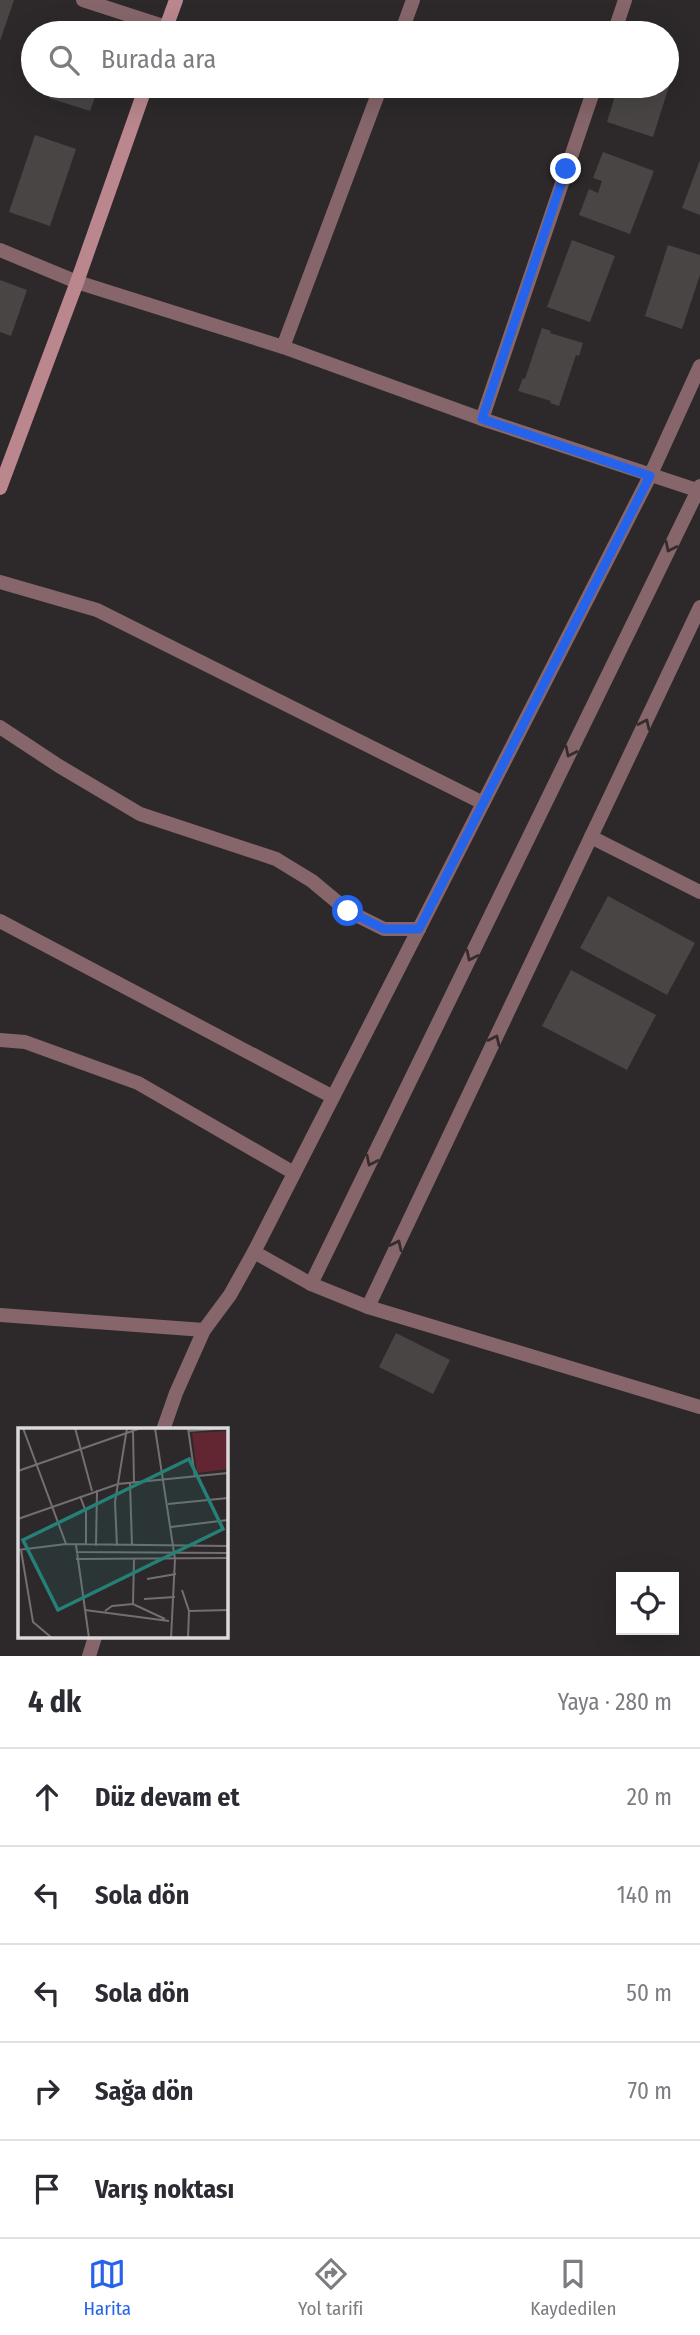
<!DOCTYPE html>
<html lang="tr">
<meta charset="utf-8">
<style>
:root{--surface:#fff;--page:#f7f7f7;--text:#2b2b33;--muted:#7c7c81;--line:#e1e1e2;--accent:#2563eb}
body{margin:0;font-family:"Fira Sans Condensed",sans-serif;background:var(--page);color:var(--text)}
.controls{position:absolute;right:21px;bottom:21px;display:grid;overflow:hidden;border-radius:0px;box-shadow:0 7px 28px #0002}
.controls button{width:63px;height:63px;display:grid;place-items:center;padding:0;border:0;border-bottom:2px solid var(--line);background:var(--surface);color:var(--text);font:35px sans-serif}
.stop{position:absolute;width:21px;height:21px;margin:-16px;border:5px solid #2563eb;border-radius:50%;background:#fff}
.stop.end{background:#2563eb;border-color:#fff;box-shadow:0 2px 7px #0008}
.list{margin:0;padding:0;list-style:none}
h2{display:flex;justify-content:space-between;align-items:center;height:91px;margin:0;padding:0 28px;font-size:30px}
h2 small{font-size:23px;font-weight:400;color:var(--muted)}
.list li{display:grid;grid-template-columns:46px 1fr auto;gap:21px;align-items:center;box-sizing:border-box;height:98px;padding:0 28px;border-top:2px solid var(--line)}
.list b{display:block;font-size:26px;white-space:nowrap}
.list em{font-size:23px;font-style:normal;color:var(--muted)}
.icon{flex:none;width:38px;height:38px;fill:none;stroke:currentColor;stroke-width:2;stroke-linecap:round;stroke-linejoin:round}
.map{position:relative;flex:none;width:700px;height:1656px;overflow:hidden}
.search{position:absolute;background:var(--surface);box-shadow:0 7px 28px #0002;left:21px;right:21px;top:21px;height:77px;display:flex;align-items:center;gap:18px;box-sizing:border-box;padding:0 24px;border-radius:38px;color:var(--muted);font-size:26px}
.sheet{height:581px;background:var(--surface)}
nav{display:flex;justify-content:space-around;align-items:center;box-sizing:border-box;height:98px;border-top:2px solid var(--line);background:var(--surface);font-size:19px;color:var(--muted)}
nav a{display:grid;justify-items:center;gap:4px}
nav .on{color:var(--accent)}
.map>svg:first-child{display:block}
.building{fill:#494545}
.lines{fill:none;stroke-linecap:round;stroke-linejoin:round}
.street{stroke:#86666a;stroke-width:14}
.secondary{stroke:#ba878e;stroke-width:14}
.oneway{stroke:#362c2d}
.route{stroke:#2563eb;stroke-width:9}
.inset-road{fill:none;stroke:#736f70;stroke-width:2}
.view{fill:#248079;fill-opacity:0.15;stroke:#248079;stroke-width:3.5}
.inset-edge{fill:none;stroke:#dcd9da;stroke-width:3.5}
</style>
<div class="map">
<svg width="700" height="1656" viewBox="0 0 700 1656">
<rect width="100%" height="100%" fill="#2d292a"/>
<!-- building -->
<g class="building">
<polygon points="0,0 14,0 0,41"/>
<polygon points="75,21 111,33 71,33"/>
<polygon points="667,78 671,80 653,137 607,122 618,86 667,86"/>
<polygon points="53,86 99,86 90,111 49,98"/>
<polygon points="35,135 76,149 50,226 9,212"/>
<polygon points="603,152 654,171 630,234 579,215 589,189 598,193 602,181 593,178"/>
<polygon points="700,160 700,215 682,208"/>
<polygon points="572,240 615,256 590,322 547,307"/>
<polygon points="668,245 700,255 700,275 682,329 645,316"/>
<polygon points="0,280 27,290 11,336 0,332"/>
<polygon points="542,328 551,331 550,333 583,343 579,356 576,355 559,406 550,403 551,401 518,391 523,378 525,379"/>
<polygon points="608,896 695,943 667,995 580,948"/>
<polygon points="571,970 656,1015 627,1070 542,1026"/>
<polygon points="396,1333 450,1360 433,1394 379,1367"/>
</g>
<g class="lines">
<!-- street -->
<g class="street">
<polyline points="83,0 166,27"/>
<polyline points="401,33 413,0"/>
<polyline points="614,33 625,0"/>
<polyline points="0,250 77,282 283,347 482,419 700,491"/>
<polyline points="283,347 381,86"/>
<polyline points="482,419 595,86"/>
<polyline points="0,582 97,610 483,803"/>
<polyline points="0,727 59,766 140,814 276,859 312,881 348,911 384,929 419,929"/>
<polyline points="591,837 700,892"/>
<polyline points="0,921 333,1097"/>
<polyline points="0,1040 25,1042 138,1083 294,1173"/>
<polyline points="254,1252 311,1284 368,1307 700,1407"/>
<polyline points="311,1284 700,486"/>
<polyline points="368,1307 700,607"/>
<polyline points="0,1315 204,1330"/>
<polyline points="163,1430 176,1393 204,1330 230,1295 254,1252 650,476 700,366"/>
<polyline points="89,1656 95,1637"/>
</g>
<!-- secondary -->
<g class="secondary">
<polyline points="164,33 176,0"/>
<polyline points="0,488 77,282 146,86"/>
</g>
</g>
<!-- one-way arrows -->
<defs><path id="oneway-chevron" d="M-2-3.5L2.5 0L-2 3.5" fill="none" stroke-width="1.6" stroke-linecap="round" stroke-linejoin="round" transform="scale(1.75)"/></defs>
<g class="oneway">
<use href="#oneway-chevron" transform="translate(670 547) rotate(116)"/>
<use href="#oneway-chevron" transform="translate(645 724) rotate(-65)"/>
<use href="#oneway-chevron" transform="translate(570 752) rotate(116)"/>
<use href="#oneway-chevron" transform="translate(471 956) rotate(116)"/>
<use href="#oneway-chevron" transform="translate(495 1040) rotate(-65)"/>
<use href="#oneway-chevron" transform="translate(371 1161) rotate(116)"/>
<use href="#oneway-chevron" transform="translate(397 1245) rotate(-65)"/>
</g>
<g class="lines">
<!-- route -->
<polyline class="route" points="348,911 384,929 419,929 650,476 482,419 566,169"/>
</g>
<!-- overview -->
<g transform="translate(18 1428)">
<rect width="210" height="210" fill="#2d292a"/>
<path d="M210,3v38l-31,4 -5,-40z" fill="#622532"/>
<path class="inset-road" d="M5,0l43,116M57,0l17,63M137,0l20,131 -4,79M170,0l7,49M115,3l1,52M170,3l39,-3M0,43l123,-43M112,55l2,63M62,68l6,16v33M150,76l60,-6M0,91l100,-35 110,-11M153,99l57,-7M58,117l13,93M78,118l1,-56M99,118l-2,-44 12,-74M0,122l48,-6 162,2M3,122l12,72 19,16M58,124l152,1M58,131l152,-1M129,151l29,-5M164,162l7,21 -1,27M126,171l31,-2M115,176l1,-45M67,182l84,11M87,183l7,-5 21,-2 32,15M171,183l39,-1"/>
<path class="view" d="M171,31l34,70 -165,81 -35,-70z"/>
<rect width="210" height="210" class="inset-edge"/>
</g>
</svg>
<div class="controls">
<button><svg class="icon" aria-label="locate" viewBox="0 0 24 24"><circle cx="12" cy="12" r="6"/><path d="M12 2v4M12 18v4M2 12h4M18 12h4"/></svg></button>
</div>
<div class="stop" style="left:348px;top:911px"></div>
<div class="stop end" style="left:566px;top:169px"></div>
<div class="search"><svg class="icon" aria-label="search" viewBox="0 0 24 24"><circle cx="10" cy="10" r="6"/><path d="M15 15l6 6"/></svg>Burada ara</div>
</div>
<section class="sheet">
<h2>4 dk<small>Yaya · 280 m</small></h2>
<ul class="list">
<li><svg class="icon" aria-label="ahead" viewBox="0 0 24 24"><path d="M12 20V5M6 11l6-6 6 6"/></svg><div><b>Düz devam et</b></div><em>20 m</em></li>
<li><svg class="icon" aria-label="left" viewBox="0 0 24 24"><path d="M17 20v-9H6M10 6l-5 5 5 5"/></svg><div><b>Sola dön</b></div><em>140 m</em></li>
<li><svg class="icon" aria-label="left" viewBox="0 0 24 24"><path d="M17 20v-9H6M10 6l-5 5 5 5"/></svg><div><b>Sola dön</b></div><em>50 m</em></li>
<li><svg class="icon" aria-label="right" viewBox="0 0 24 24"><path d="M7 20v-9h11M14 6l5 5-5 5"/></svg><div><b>Sağa dön</b></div><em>70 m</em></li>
<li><svg class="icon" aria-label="arrive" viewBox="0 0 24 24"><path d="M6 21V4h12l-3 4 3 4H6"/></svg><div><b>Varış noktası</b></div></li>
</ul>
</section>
<nav>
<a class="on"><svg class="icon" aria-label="map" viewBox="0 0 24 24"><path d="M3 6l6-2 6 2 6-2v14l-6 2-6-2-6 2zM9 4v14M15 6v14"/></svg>Harita</a>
<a><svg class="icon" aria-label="directions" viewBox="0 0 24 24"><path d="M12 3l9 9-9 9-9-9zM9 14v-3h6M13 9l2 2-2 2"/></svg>Yol tarifi</a>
<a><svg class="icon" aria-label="saved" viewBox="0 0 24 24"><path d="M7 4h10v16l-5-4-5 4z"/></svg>Kaydedilen</a>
</nav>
